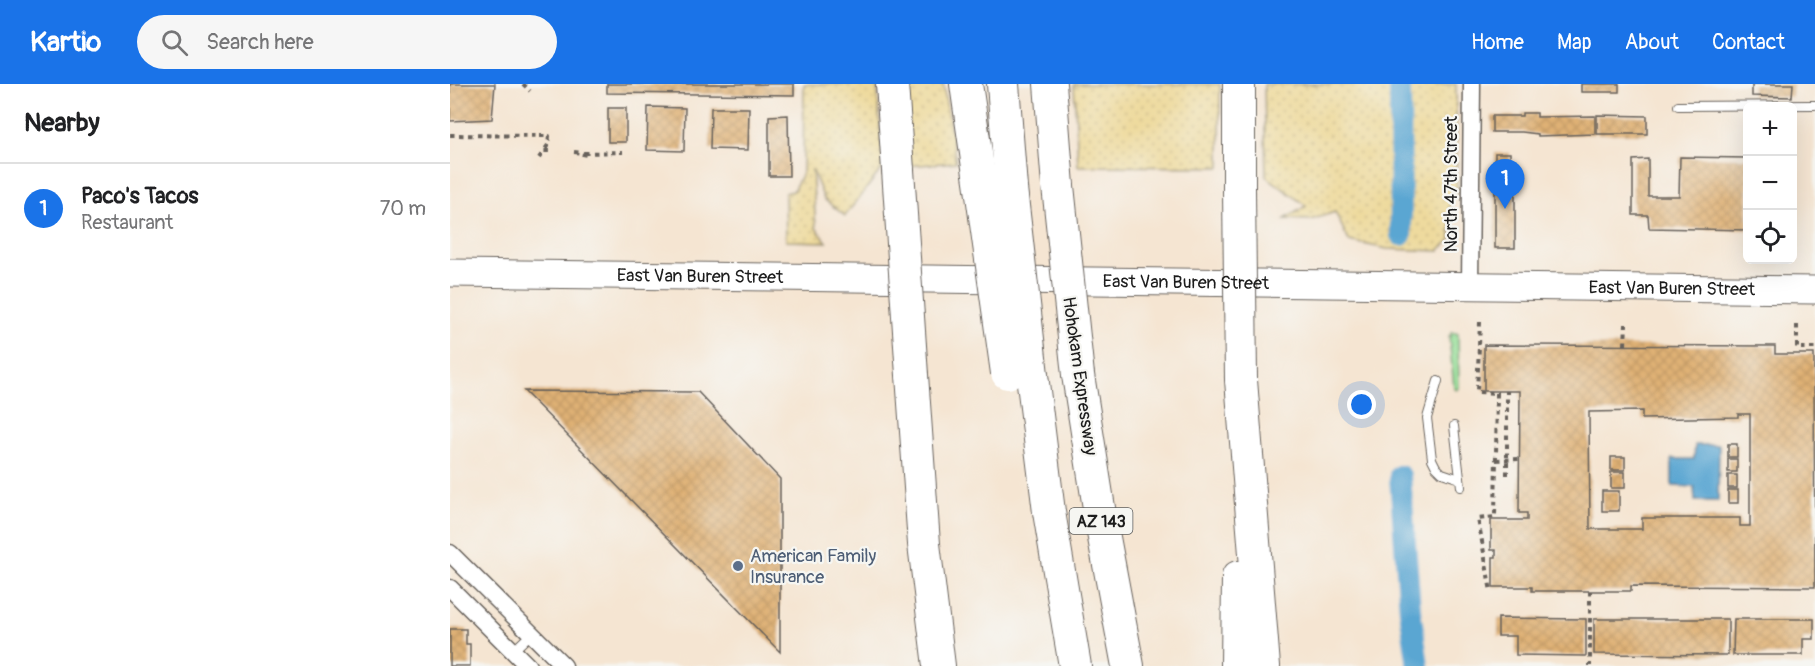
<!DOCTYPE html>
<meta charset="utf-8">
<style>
:root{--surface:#fff;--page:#f6f6f6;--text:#202124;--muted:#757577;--line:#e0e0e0;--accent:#1a73e8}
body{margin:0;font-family:Pangolin,sans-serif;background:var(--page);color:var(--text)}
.controls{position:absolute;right:18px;top:18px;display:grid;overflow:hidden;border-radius:9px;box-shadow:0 6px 24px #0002}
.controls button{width:54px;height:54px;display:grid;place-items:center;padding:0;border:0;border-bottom:2px solid var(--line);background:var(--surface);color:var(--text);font:30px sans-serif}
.you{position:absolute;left:912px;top:321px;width:21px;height:21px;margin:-15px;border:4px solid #fff;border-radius:50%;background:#1a73e8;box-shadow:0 0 0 9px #1a73e833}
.badge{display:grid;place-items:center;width:39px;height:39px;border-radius:50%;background:var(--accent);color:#fff;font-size:20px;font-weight:700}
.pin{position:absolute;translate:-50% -50px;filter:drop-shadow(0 2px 3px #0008)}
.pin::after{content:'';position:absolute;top:32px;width:21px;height:18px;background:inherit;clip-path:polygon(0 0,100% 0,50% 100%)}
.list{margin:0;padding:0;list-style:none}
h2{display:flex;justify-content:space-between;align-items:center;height:78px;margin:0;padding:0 24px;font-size:26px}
h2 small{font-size:20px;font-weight:400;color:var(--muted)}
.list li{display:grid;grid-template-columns:39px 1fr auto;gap:18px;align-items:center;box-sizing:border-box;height:90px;padding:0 24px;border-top:2px solid var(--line)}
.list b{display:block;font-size:22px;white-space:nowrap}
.list p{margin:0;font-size:20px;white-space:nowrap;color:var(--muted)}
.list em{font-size:20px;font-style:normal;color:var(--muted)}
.icon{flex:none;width:33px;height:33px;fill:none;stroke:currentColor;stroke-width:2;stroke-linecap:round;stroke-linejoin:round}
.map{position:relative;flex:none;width:1365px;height:582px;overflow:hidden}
header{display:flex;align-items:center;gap:36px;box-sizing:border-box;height:84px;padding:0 30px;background:var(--accent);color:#fff}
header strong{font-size:28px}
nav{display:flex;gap:33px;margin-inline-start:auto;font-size:21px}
.search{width:420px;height:54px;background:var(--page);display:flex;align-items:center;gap:15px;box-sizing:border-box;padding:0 21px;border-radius:33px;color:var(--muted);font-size:22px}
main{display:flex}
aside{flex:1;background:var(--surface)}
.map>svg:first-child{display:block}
.grass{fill:#98df99;stroke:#5a7e5a;stroke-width:1.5}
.sand{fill:url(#sand-dots);stroke:#857b5d;stroke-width:1.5}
.water{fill:#5aa6d2;stroke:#3b6177;stroke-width:1.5}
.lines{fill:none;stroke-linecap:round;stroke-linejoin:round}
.canal{stroke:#5aa6d2;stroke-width:22}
.building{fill:url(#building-cross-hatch);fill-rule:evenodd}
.lane-casing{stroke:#68625c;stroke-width:10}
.street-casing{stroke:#68625c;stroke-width:19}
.primary-casing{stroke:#68625c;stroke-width:29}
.highway-casing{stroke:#68625c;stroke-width:34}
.path{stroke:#68625c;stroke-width:4;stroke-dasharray:4.5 4.5;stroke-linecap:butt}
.lane{stroke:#fff;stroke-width:8}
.street{stroke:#fff;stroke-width:16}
.primary{stroke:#fff;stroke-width:27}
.highway{stroke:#fff;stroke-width:32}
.highway-bridge-casing{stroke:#68625c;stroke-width:34;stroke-linecap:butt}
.highway-bridge{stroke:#fff;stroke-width:32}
.service-dot{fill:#5c6f8a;stroke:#f6f6f2;stroke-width:2}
.labels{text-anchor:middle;stroke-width:4.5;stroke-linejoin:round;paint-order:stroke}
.shield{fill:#f6f6f2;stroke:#5d5d5c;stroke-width:1.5}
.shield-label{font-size:16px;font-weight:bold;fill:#1c1c1c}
.street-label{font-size:18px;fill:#1c1c1c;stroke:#f6f6f2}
.service-label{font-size:18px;fill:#4e5e75;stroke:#f6f6f2;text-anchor:start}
</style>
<header>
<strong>Kartio</strong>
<div class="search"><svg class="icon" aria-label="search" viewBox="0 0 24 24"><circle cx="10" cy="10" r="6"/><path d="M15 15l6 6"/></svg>Search here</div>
<nav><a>Home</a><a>Map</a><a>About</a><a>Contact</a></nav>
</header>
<main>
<aside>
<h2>Nearby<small></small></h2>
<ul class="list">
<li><span class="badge">1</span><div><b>Paco's Tacos</b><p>Restaurant</p></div><em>70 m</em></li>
</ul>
</aside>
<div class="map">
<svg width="1365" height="582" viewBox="0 0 1365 582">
<defs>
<pattern id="sand-dots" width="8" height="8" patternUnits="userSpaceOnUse" patternTransform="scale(1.5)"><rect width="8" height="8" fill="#eeda9e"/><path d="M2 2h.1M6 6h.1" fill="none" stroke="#ccba88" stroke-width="1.8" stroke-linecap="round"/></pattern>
<pattern id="building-cross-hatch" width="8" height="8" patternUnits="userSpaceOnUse" patternTransform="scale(1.5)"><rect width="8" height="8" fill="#dfb175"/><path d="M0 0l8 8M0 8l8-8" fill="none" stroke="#bf9865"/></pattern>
</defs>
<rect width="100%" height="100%" fill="#f6f6f2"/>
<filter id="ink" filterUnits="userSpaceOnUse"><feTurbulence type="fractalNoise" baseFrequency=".0167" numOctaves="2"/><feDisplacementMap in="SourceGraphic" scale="12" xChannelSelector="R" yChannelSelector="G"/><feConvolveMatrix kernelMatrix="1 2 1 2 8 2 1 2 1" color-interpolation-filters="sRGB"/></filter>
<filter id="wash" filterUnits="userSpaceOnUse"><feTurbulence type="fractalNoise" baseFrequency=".008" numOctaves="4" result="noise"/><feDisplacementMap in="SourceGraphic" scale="24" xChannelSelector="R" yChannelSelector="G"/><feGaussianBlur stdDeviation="1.35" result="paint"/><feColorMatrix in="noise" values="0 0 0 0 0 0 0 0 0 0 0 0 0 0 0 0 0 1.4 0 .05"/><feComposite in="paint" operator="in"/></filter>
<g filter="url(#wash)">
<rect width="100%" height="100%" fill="#f5e5d2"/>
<!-- grass -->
<polygon class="grass" points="1001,249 1008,249 1009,304 1007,306 1004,304 999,252 1001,252"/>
<!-- sand -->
<g class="sand">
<polygon points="354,0 427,0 433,83 395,132 374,115 362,85 366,144 377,158 336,157 335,109 343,107 353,87"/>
<polygon points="456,0 493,0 506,78 458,82"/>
<polygon points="624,0 770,0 770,83 628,82"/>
<polygon points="814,0 1006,0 1007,109 1000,110 1001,156 988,167 937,165 899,157 885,128 861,136 835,135 856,122 816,92"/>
</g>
<!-- water -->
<polygon class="water" points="1245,361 1269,361 1268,417 1245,417 1244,403 1222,402 1222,375 1244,375"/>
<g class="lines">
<!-- canal -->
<g class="canal">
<polyline points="950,0 951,151"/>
<polyline points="950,392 960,526 968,582"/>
</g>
</g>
<g id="blocks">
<!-- building -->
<g class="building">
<polygon points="0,0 45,0 42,35 0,37"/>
<polygon points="157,0 344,0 344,11 157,9"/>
<rect x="1131" y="0" width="38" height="8"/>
<polygon points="1302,0 1343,0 1342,13 1302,12"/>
<polygon points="198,23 235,24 234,67 197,66"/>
<rect x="158" y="24" width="18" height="34"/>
<polygon points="261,24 299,24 298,66 260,65"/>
<polygon points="1072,29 1087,29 1087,33 1145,32 1145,50 1088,52 1088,50 1072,48 1042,48 1042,32 1072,32"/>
<polygon points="338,31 339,92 319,92 319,32"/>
<polygon points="1147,31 1197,32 1197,50 1147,50"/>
<polygon points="1045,69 1060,69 1060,106 1065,106 1065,164 1045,164"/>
<polygon points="1230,73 1298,74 1298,146 1199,144 1198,131 1183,131 1183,76 1198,75 1198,112 1229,112"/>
<path d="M1034,261l291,1v8h39l1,233 -184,-1v5h-99v-4h-39v-30h3v-7h-5v-30h36v-7h-8l1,-122h-36zM1192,327v8l96,-2v-3h12v112h-10v-8h-98v11h-52l-1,-117z"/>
<polygon points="74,307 248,308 330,395 330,568"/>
<rect x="1278" y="360" width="9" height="13"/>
<rect x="1161" y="373" width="14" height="13"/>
<rect x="1278" y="375" width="9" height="13"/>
<rect x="1161" y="388" width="14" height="16"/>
<rect x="1278" y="391" width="9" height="13"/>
<rect x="1278" y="406" width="10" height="13"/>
<rect x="1152" y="407" width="17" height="20"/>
<polygon points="1048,534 1136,535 1136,572 1066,571 1066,552 1048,552"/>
<polygon points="1144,535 1278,535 1278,571 1144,570"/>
<polygon points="1284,535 1364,535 1364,555 1353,555 1353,571 1283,571"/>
<polygon points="0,545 16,545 16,560 20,560 20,582 0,582"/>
</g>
</g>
</g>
<g filter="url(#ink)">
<use href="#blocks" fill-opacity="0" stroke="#68625c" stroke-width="1.5"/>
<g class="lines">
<!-- lane casing -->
<g class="lane-casing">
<g id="lane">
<polyline points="1228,22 1365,21"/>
<polyline points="988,297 977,334 982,375 986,383 992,389 1010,395"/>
<polyline points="1004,342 1011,403"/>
<polyline points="63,567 82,549"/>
</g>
</g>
<!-- street casing -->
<g class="street-casing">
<g id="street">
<polyline points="1020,201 1022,0"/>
<polyline points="0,469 114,582"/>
<polyline points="0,504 78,582"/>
</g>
</g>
<!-- primary casing -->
<g class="primary-casing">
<g id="primary">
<path id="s1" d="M0,189l1365,17"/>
</g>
</g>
<!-- highway casing -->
<g class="highway-casing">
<g id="highway">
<polyline points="442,0 448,86"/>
<polyline points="516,0 531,104"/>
<polyline points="553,0 561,104"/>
<polyline points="600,0 608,102"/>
<polyline points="789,0 789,104"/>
<polyline points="462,291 474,460 489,582"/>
<polyline points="582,291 599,428 625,582"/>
<polyline points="628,291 652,443 678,582"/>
<polyline points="791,296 814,582"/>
<polyline points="787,582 788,493"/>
</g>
</g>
<!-- path -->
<g class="path">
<polyline points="73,0 80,7"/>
<polyline points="0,51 99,52 98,61 94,67"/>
<polyline points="124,68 134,69 133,74"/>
<polyline points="134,69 173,68"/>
<polyline points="89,74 94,67 100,67"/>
<polyline points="1030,238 1027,308 1047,309 1045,433 1028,435 1041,508"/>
<polyline points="1347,241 1347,264 1365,264"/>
<polyline points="1175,261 1176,240"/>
<polyline points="1046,376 1070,375"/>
<polyline points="1057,391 1057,307"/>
<polyline points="1140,507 1140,582"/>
</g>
<!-- lane -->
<use href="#lane" class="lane"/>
<!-- street -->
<use href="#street" class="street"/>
<!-- primary -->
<use href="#primary" class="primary"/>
<!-- highway -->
<use href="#highway" class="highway"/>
<!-- highway-bridge casing -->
<g class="highway-bridge-casing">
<g id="highway-bridge">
<polyline points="448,86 462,291"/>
<polyline points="608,102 628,291"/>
<polyline points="531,104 557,289"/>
<polyline points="561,104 582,291"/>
<polyline points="789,104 791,296"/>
</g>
</g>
<!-- highway-bridge -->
<use href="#highway-bridge" class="highway-bridge"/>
</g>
</g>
<!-- markers -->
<circle class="service-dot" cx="288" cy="482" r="6"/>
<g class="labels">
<!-- shield labels -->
<rect class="shield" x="619.5" y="424" width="63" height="26" rx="4.5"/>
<g class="shield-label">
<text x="651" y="443">AZ 143</text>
</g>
<!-- street labels -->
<g class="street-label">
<text transform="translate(1001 100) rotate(-90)" y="6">North 47th Street</text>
<text dy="6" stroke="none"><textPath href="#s1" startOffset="250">East Van Buren Street</textPath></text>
<text dy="6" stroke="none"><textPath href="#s1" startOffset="736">East Van Buren Street</textPath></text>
<text dy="6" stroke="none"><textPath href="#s1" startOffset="1222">East Van Buren Street</textPath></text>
<text transform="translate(630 292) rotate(82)" y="6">Hohokam Expressway</text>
</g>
<!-- service labels -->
<g class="service-label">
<text x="300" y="478">American Family<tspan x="300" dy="21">Insurance</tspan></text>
</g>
</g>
</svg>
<div class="controls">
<button>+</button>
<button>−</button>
<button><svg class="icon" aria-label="locate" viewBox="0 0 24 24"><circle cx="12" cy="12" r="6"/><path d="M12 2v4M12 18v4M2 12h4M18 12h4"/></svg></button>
</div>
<div class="you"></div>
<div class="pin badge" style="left:1055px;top:125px">1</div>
</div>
</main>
